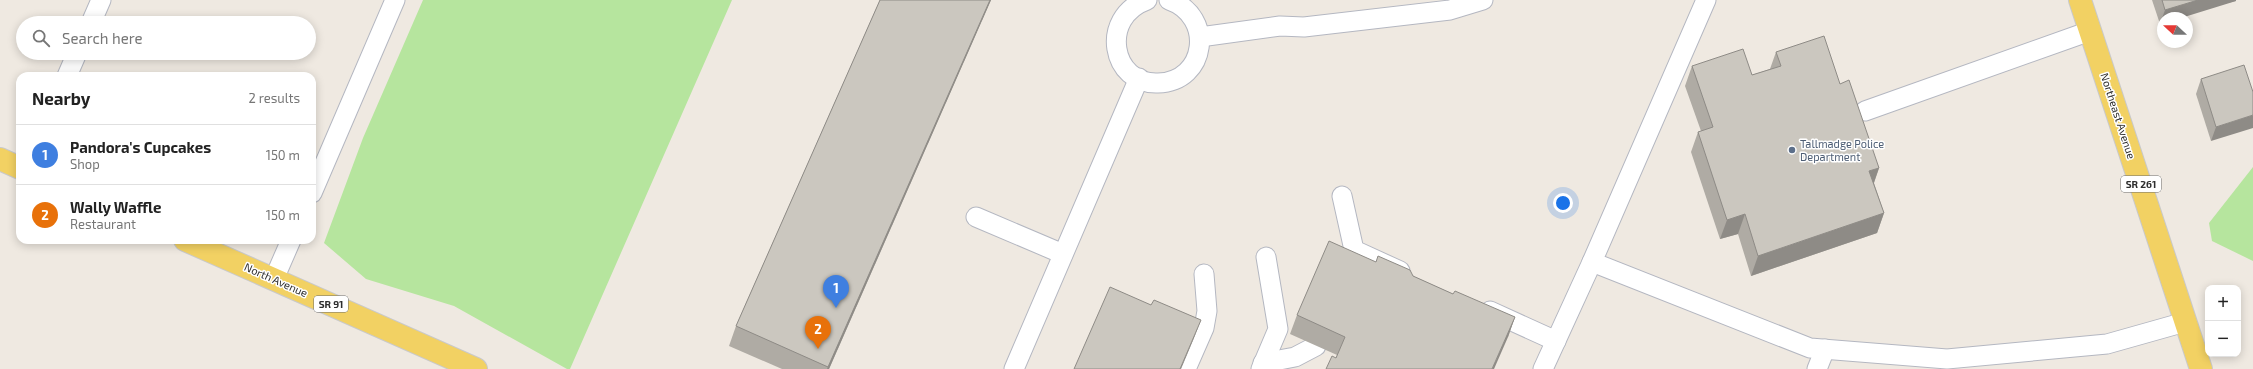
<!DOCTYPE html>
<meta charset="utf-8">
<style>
:root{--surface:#fff;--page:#f6f6f6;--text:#222;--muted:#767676;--line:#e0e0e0;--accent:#db2777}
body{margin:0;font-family:"Exo 2",sans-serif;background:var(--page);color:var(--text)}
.controls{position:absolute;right:12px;bottom:12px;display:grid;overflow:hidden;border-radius:8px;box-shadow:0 2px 10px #0003}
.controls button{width:36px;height:36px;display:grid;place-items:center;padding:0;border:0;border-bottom:1px solid var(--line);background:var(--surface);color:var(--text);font:20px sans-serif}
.compass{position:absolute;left:2157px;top:12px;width:36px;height:36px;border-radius:50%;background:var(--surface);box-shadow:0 2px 10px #0003;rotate:292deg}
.you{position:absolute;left:1563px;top:203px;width:14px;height:14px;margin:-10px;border:3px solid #fff;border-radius:50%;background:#1a73e8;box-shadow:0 0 0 6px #1a73e833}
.badge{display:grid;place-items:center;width:26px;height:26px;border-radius:50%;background:var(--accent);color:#fff;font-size:13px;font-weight:700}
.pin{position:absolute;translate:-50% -33px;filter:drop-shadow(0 1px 2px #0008)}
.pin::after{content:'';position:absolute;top:21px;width:14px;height:12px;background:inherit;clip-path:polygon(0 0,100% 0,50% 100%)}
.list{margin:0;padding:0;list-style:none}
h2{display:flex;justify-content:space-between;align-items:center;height:52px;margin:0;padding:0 16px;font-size:17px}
h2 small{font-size:13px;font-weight:400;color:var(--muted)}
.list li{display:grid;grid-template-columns:26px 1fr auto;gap:12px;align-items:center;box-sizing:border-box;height:60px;padding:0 16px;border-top:1px solid var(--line)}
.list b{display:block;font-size:15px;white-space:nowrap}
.list p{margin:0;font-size:13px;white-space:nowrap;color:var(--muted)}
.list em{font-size:13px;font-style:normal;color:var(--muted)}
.icon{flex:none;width:22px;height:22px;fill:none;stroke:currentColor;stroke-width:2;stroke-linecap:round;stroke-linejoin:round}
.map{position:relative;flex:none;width:2253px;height:369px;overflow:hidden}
.search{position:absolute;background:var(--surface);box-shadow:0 2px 10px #0003;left:16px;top:16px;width:300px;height:44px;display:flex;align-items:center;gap:10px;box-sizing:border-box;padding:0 14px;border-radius:22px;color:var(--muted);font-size:15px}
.panel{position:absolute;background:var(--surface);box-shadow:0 2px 10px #0003;left:16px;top:72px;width:300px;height:172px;border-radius:12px}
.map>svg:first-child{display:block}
.green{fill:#b6e59e}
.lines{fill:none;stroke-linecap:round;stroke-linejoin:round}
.service-casing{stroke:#b4b7c1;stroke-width:21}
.primary-casing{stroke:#c9c9c9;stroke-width:24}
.service{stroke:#fff;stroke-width:19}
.primary{stroke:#f2d163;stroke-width:22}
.wall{fill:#afaba4}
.shaded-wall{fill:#8e8b86}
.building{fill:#cbc7bf;stroke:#8e8b86}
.service-dot{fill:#5c6f8a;stroke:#fff;stroke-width:1.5}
.labels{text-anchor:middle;stroke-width:3;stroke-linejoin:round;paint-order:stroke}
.shield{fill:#fff;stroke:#6d6d6d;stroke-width:1}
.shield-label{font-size:10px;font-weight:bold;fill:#2e2e2e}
.street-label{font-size:11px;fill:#2e2e2e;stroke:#fff}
.service-label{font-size:11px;fill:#4e5e75;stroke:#fff;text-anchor:start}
</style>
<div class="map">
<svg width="2253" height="369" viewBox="0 0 2253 369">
<rect width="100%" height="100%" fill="#efe9e1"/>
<!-- green -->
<g class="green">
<polygon points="423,0 732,0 570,369 567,369 454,306 366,279 324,243 363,138"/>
<polygon points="2253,167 2253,261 2212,241 2209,223"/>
</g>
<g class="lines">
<!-- service casing -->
<g class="service-casing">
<g id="service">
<path d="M1147,0c-48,17 -36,85 11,83 49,-1 57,-67 11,-83"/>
<polyline points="1706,0 1592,262 1810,348 1947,359 2107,344 2185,322"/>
<polyline points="91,23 101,0"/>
<polyline points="1200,37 1280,26 1304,27 1450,10 1483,0"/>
<polyline points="67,76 77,53"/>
<polyline points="1865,111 2090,31"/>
<polyline points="312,193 395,0"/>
<polyline points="1342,196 1354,250 1400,271"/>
<polyline points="976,217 1063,254"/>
<polyline points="274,279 291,240"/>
<polyline points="1490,311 1556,341"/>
<polyline points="1263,363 1295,357 1316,346"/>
<polyline points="1014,369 1139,78"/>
<polyline points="1186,369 1204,328 1207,311 1204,274"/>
<polyline points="1261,369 1278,329 1266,257"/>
<polyline points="1543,369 1592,262"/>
<polyline points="1817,369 1825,349"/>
</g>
</g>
<!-- primary casing -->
<g class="primary-casing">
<g id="primary">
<polyline points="2080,0 2201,369"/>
<polyline points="0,159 20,168"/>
<polyline points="185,240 476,369"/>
</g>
</g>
<!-- service -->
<use href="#service" class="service"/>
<!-- primary -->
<use href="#primary" class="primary"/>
</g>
<!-- wall -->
<g class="wall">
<polygon points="880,0 991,0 829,369 782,369 729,346 736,326"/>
<polygon points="2152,0 2236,0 2236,1 2163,18 2163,23 2160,24"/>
<polygon points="1776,52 1840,84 1879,168 1874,183 1884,213 1877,233 1751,276 1738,234 1720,239 1691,152 1698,132 1701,131 1685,86 1692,66 1752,75 1770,69"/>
<polygon points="2201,79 2253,92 2211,141 2196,94"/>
<polygon points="1376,262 1413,276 1453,294 1515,317 1508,337 1336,358 1337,355 1290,334 1297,315"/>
</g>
<!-- shaded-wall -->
<g class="shaded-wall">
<polygon points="990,0 991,0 829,369 827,369"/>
<polygon points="2198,0 2236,0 2236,1 2181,18 2163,18 2163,23 2160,24 2165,10"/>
<polygon points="2253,115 2253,128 2211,141 2216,127"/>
<polygon points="1879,168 1872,188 1869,171"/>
<polygon points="1884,213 1877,233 1751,276 1758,256"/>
<polygon points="1745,214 1738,234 1720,239 1727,220"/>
<polygon points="1515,317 1508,337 1494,369 1492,369"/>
<polygon points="1201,320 1194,338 1181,369 1180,369"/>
</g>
<!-- building -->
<g class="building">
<polygon points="880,0 990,0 828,367 736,326"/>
<polygon points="2162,0 2198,0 2165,10"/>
<polygon points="1824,36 1840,84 1849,80 1879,168 1869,171 1884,213 1758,256 1745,214 1727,220 1698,132 1713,127 1692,66 1743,49 1752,75 1781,66 1776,52"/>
<polygon points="2244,65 2253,92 2253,115 2216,127 2201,79"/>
<polygon points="1329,241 1376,262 1378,256 1410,270 1413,276 1453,294 1455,291 1515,317 1492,369 1326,369 1332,356 1336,358 1345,337 1297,315"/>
<polygon points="1110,287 1151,305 1154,300 1201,320 1180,369 1074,369"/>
</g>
<!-- markers -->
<circle class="service-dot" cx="1792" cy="150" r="4"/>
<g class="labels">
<!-- shield labels -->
<g class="shield">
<rect x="2121" y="176" width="40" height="16" rx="3"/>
<rect x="314" y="296" width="34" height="16" rx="3"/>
</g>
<g class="shield-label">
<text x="2141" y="188">SR 261</text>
<text x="331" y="308">SR 91</text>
</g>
<!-- street labels -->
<g class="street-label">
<text transform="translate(2118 116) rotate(72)" y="4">Northeast Avenue</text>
<text transform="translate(276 280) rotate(24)" y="4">North Avenue</text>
</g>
<!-- service labels -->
<g class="service-label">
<text x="1800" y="148">Tallmadge Police<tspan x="1800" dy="13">Department</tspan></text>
</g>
</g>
</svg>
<div class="controls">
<button>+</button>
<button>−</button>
</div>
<svg class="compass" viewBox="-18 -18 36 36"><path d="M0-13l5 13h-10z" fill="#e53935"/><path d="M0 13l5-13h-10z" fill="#767676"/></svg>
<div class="you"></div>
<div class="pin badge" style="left:836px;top:308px;background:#3f7fe0">1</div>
<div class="pin badge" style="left:818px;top:349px;background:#e8710a">2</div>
<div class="search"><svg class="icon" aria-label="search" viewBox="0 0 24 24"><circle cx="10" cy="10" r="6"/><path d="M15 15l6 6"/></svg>Search here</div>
<section class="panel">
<h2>Nearby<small>2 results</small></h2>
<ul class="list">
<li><span class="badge" style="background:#3f7fe0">1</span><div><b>Pandora's Cupcakes</b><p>Shop</p></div><em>150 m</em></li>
<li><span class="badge" style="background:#e8710a">2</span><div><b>Wally Waffle</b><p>Restaurant</p></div><em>150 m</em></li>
</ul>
</section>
</div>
